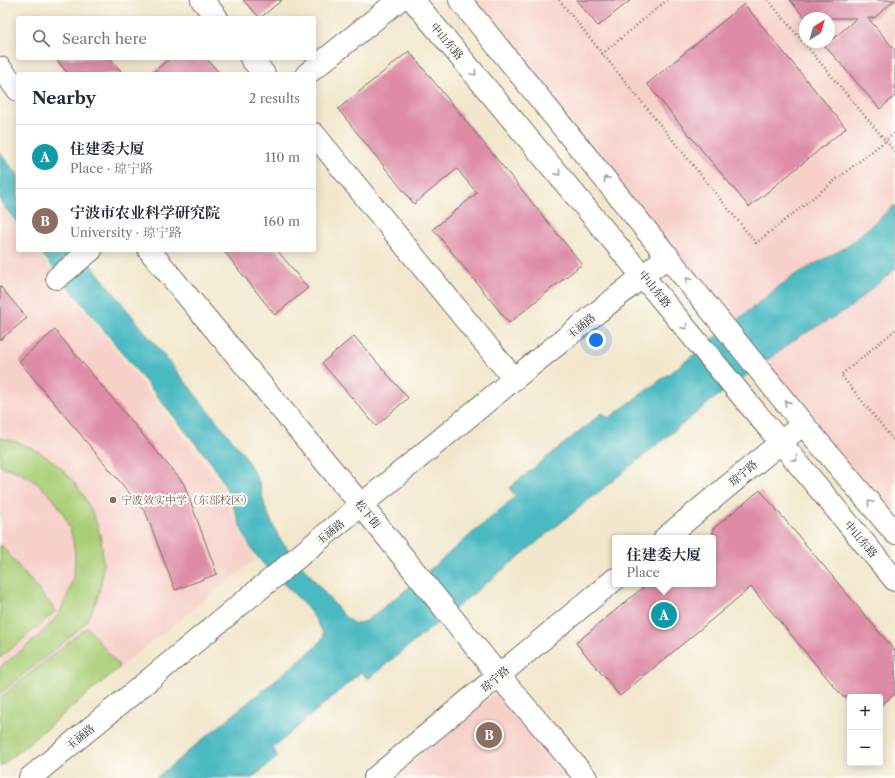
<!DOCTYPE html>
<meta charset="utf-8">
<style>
:root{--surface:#fff;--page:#f2f2f3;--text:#1f2937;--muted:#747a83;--line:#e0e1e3;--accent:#d1495b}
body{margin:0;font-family:"Libre Caslon Text","Noto Serif SC",serif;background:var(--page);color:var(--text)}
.controls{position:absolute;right:12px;bottom:12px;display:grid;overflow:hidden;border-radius:4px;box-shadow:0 2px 10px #0003}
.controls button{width:36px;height:36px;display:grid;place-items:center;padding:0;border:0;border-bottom:1px solid var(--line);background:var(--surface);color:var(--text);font:20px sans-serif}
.compass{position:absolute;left:799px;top:12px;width:36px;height:36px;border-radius:50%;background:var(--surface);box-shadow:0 2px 10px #0003;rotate:37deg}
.you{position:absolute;left:596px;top:340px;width:14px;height:14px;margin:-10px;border:3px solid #fff;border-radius:50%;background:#1a73e8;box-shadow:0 0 0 6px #1a73e833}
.badge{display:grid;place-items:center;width:26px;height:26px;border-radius:50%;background:var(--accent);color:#fff;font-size:13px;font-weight:700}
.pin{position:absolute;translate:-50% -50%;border:2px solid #fff;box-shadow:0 1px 4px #0006}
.popup{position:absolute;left:612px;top:535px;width:104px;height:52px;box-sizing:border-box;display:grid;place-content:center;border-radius:4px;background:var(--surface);filter:drop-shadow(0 1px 3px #0005);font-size:13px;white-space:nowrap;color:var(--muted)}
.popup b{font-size:15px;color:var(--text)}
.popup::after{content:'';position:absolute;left:50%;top:100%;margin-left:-8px;border:8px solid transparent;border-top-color:var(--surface)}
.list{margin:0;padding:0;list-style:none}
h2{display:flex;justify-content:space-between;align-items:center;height:52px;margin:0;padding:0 16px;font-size:17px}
h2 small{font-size:13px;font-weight:400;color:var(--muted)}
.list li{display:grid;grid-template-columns:26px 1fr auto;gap:12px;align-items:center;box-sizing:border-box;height:64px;padding:0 16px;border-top:1px solid var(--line)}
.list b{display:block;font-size:15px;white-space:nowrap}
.list p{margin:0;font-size:13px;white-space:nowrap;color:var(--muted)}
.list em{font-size:13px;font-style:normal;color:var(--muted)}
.icon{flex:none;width:22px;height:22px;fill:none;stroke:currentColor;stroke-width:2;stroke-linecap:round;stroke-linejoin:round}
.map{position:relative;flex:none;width:895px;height:778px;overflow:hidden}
.search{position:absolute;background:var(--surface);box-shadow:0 2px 10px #0003;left:16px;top:16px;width:300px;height:44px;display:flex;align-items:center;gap:10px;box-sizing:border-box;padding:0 14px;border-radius:4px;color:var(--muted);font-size:15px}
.panel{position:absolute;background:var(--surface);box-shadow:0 2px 10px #0003;left:16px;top:72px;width:300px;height:180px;border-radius:4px}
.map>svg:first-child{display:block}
.built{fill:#f7d0ca;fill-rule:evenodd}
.green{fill:#aace77;stroke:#6a7c51}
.water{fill:#4ab9c2;stroke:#3a7276}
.building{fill:#de8ca6}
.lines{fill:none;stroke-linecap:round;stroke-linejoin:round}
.minor-casing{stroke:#716d63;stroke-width:24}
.major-casing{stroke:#716d63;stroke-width:24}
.path{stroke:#716d63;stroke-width:2.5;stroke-dasharray:1 3;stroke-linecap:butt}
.minor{stroke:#fff;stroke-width:22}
.major{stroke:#fff;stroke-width:22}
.oneway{stroke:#a0a0a0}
.education-dot{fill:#8d6e63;stroke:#fdfcf7;stroke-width:1.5}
.labels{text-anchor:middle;stroke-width:4;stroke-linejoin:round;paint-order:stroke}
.street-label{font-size:11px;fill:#2b2b2b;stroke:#fdfcf7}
.education-label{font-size:11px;fill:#785e54;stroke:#fdfcf7;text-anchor:start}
</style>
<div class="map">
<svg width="895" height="778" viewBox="0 0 895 778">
<rect width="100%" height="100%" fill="#fdfcf7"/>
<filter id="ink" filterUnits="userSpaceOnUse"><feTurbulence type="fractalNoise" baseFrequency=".025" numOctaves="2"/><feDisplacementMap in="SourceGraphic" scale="8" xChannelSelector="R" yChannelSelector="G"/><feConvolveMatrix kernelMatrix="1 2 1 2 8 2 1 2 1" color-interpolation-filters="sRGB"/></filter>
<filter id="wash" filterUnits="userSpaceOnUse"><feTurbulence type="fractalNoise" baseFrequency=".012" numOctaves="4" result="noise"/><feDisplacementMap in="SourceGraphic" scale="16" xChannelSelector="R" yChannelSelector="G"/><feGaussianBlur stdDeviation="0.9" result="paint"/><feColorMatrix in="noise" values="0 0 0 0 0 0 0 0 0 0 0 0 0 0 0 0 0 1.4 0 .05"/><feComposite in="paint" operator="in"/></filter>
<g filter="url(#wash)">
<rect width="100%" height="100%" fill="#f2e7cc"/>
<!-- built -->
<g class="built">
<path d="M460,0h435v533zM805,18h24v24h-24z"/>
<polygon points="0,205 18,228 18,250 36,250 219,482 234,518 255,560 120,667 0,767"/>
<polygon points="496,692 570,778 393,778"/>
</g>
<!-- green -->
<g class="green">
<path d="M0,438c83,13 134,119 82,189l-82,67v-27c19,-15 40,-30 55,-48 4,-5 7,-11 9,-16 29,-57 -3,-122 -64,-137z"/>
<polygon points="0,544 56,611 0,658"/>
<polygon points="87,627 120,667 0,767 0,698"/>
</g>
<!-- water -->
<g class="water">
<polygon points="0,153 18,175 18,224 0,201"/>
<path d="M895,205v64l-47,40 -48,27 -89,65 -343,278 -7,-7 -88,76 5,9 -26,21h-96l162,-133 6,-9c-11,-31 -43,-51 -64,-76 -17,-19 -23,-45 -32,-68 -4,-9 -10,-18 -15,-27l-174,-215h40l166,206 14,26 6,25 14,31 66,79 10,7 11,-3 41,-32 109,-93 -7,-8 93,-75 7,5 73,-54 109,-87 55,-30z"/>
</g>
<g id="blocks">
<!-- building -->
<g class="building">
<polygon points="243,0 282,0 260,18"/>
<polygon points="576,0 631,0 598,26"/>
<polygon points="790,0 895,0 874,18 868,18 895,50 895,96 880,109 825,46 857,18 805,18"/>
<polygon points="744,4 846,128 749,207 647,84"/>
<polygon points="409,51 582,264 509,323 433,229 477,193 457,169 414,204 338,109"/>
<polygon points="55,58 110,58 123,74 68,74"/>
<polygon points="170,58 206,58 220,74 151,74"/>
<polygon points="223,250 277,250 308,288 275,315"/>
<polygon points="0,286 27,318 0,340"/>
<polygon points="55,330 184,484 217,574 175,590 146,513 19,361"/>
<polygon points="354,336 408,398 376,426 322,363"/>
<polygon points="760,490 895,651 895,694 880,706 880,697 843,697 751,587 620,696 576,643 647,584 713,584 713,529"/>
</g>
</g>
</g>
<g filter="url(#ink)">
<use href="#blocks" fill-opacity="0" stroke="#716d63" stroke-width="1"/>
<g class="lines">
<!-- minor casing -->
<g class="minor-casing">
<g id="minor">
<polyline points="202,0 217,18"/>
<polyline points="251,58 264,74"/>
<polyline points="0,68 18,90"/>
<polyline points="307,74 399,0"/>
<polyline points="314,134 514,379"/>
<polyline points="149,250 362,506 499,676 586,778"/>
<polyline points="57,278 91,250"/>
<polyline points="665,538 803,424"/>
<polyline points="30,778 514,379 668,256"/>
<polyline points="375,778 615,579"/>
</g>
</g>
<!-- major casing -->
<g class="major-casing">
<g id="major">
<polyline points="413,0 895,580"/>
<polyline points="460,0 803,424 895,533"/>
</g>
</g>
<!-- path -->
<g class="path">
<polyline points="559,0 756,243 895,133"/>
<polyline points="768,0 895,152"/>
<polyline points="602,54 667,0"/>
<polyline points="895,330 841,375 895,442"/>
</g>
<!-- minor -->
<use href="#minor" class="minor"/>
<!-- major -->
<use href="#major" class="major"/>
</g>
<!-- one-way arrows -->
<defs><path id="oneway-chevron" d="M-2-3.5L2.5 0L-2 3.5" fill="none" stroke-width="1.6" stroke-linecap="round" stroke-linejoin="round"/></defs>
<g class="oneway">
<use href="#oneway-chevron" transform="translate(474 73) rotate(50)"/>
<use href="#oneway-chevron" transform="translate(558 173) rotate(50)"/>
<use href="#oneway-chevron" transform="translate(606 179) rotate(-129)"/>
<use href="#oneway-chevron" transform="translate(688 280) rotate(-129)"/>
<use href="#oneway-chevron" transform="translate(685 327) rotate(51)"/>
<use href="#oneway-chevron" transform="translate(787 403) rotate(-129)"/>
<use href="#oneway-chevron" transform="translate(795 459) rotate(50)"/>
<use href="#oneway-chevron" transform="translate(870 503) rotate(-130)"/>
</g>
</g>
<!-- markers -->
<circle class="education-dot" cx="113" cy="500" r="4"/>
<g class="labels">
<!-- street labels -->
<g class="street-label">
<text transform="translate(447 41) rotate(50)" y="4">中山东路</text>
<text transform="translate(655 289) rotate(51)" y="4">中山东路</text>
<text transform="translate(581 326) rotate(-39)" y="4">玉涵路</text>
<text transform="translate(743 473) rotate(-40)" y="4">琼宁路</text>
<text transform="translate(368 514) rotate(51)" y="4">松下街</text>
<text transform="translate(330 532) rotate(-39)" y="4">玉涵路</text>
<text transform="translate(861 539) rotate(50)" y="4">中山东路</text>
<text transform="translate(495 679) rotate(-40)" y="4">琼宁路</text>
<text transform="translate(80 737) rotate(-39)" y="4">玉涵路</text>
</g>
<!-- education labels -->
<g class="education-label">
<text x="121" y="504">宁波效实中学（东部校区）</text>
</g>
</g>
</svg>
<div class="controls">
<button>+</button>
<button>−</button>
</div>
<svg class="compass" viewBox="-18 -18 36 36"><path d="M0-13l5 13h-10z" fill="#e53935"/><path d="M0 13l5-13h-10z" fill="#747a83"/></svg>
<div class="you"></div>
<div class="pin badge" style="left:664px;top:615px;background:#0f9aa8">A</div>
<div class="popup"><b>住建委大厦</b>Place</div>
<div class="pin badge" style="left:489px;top:735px;background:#8d6e63">B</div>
<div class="search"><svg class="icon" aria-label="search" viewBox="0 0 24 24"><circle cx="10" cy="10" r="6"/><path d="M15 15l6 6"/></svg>Search here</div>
<section class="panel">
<h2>Nearby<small>2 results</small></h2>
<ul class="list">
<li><span class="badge" style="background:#0f9aa8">A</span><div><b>住建委大厦</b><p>Place · 琼宁路</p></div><em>110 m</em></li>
<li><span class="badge" style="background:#8d6e63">B</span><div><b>宁波市农业科学研究院</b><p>University · 琼宁路</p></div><em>160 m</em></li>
</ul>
</section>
</div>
